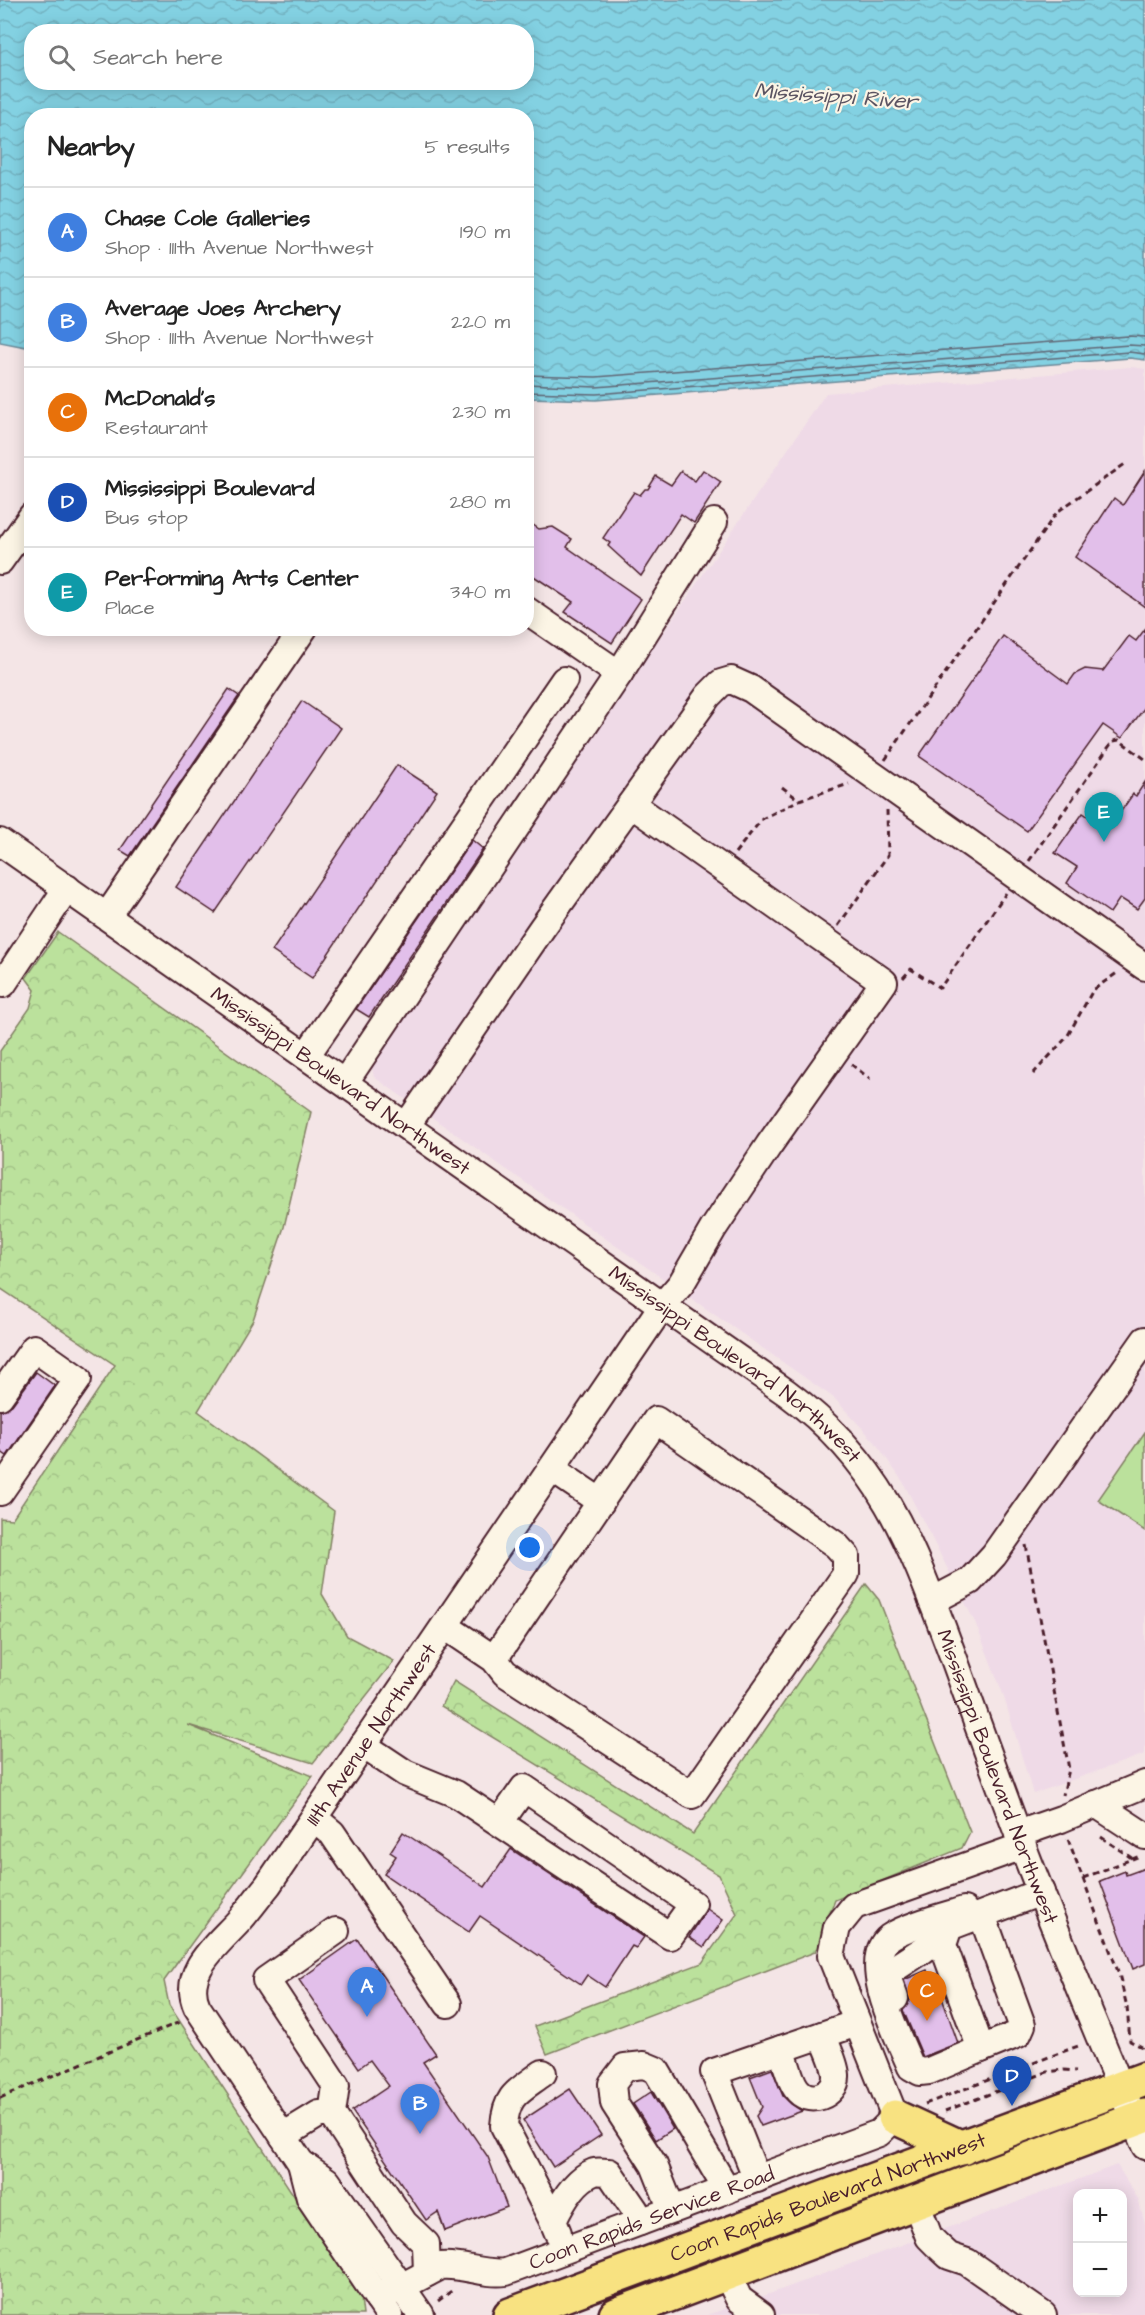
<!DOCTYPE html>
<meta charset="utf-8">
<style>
:root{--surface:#fff;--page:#f2f2f2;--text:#222;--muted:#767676;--line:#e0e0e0;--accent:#ea580c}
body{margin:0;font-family:"Architects Daughter",sans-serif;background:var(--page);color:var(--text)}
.controls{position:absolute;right:18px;bottom:18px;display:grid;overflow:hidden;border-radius:12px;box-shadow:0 3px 15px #0003}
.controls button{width:54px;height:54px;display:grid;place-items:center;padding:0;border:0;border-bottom:2px solid var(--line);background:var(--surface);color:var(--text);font:30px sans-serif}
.you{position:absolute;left:530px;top:1548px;width:21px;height:21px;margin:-15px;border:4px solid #fff;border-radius:50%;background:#1a73e8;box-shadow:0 0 0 9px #1a73e833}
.badge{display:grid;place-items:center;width:39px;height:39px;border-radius:50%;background:var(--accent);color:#fff;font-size:20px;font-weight:700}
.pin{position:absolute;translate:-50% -50px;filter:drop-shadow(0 2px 3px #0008)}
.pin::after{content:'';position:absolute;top:32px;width:21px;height:18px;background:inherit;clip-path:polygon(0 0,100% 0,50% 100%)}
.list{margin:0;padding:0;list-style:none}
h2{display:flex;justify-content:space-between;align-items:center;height:78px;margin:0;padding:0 24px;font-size:26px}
h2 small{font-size:20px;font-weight:400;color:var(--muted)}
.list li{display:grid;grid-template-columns:39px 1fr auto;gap:18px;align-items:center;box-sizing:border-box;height:90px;padding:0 24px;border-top:2px solid var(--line)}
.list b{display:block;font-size:22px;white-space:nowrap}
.list p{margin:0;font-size:20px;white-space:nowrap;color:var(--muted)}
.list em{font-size:20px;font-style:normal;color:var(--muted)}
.icon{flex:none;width:33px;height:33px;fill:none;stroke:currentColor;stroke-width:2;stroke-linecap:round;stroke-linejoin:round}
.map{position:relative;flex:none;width:1145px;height:2315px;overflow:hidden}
.search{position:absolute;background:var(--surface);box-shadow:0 3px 15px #0003;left:24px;top:24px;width:510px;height:66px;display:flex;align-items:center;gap:15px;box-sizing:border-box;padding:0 21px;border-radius:24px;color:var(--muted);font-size:22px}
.panel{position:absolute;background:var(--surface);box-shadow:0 3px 15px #0003;left:24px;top:108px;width:510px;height:528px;border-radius:24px}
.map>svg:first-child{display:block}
.built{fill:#efdae7;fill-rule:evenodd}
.forest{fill:url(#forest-crowns);stroke:#828064;stroke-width:1.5}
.pitch{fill:#bbe19c;stroke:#828064;stroke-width:1.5}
.water{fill:url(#water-waves);stroke:#6c8a99;stroke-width:1.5;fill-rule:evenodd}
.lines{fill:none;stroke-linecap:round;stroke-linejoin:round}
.shore{stroke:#616674;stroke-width:1.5}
.building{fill:#e2bfea;stroke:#4a1f2b;stroke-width:1.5}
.minor-casing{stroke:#4a1f2b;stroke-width:30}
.major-casing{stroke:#4a1f2b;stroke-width:38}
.path{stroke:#4a1f2b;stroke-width:3;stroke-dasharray:6 4.5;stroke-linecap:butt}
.minor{stroke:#fcf5e5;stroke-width:26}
.major{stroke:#f8e281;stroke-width:33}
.labels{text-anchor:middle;stroke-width:4.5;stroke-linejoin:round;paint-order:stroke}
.street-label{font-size:21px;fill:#4a1f2b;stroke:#fcf5e5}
.water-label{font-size:22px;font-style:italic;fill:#5b5462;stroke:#fcf5e5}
</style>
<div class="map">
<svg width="1145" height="2315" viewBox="0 0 1145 2315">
<defs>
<pattern id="forest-crowns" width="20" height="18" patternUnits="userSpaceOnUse" patternTransform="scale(1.5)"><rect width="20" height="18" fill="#bbe19c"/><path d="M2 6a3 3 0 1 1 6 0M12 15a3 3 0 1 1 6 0" fill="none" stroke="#a2c187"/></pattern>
<pattern id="water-waves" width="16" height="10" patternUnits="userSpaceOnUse" patternTransform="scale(1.5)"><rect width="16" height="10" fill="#83d1e2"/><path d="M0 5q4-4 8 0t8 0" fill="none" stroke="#73b3c2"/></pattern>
</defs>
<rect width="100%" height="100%" fill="#f4e5e6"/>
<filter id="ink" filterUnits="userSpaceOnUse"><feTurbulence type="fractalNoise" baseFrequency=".0167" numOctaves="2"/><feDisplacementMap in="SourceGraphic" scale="12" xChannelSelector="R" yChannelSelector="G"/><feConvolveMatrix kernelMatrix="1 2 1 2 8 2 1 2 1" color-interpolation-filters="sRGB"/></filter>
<g filter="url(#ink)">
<!-- built -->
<g class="built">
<polygon points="1131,367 1145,369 1145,1754 1033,1794 1003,1694 975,1622 903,1482 875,1442 834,1398 374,1077 371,1064 826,393"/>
<path d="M1117,2165l21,34 7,25v91h-438l65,-22zM1078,2194h44v98h-44z"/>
</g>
<!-- forest -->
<g class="forest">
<polygon points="58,932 311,1112 284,1227 253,1320 198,1411 334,1511 322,1594 347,1636 394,1661 313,1763 188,1725 313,1776 164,1981 169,2005 361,2298 363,2315 0,2315 0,1518 12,1519 115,1365 0,1288 0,1051 30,1008 35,990 26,978"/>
<polygon points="866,1584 879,1600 970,1832 962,1848 835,1900 815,1952 547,2054 535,2026 702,1963 737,1914 719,1875 441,1706 454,1681 693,1834"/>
</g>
<!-- pitch -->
<polygon class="pitch" points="1145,1432 1145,1531 1098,1500"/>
<!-- water -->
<path class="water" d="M0,0h1145v360l-15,-2 -534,42 -69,-2 -1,-282h-494l-1,232 -31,-6zM32,32h494v50h-494z"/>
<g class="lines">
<!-- shore -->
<g class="shore">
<polyline points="526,375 596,377 1128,336 1145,337"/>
<polyline points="526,384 596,387 1129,345 1145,346"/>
<polyline points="526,392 596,394 1129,352 1145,354"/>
</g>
</g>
<!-- building -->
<g class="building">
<polygon points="703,470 721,482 694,523 681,514 641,576 608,546 610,543 603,538 634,492 640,495 645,489 648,489 656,476 671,485 681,471 695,481"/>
<polygon points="1145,471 1145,607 1075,557 1114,498 1123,505"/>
<polygon points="526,520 539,529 553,527 572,539 567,547 641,599 612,643 565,612 573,602 526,571"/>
<polygon points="1145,629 1145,707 1122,738 1103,725 1027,831 919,756 1003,636 1068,684 1075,674 1085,669 1103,671 1129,636 1136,641"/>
<polygon points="229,689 239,696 130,856 120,850"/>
<polygon points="302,701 341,728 215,913 176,887"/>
<polygon points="397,765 437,791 312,978 272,951"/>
<polygon points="1145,782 1145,898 1137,909 1120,898 1110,913 1067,883 1077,867 1055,853 1083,813 1108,830 1133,794 1136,796"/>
<polygon points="472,840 483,849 369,1017 356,1009"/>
<polygon points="36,1372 55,1386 7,1456 0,1451 0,1411 12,1405"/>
<polygon points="403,1832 485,1887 511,1849 644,1937 636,1948 632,1946 605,1987 587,1975 581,1984 480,1916 469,1932 384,1874 396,1856 390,1852"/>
<polygon points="1145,1868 1145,1964 1133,1969 1100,1881 1125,1871 1126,1875"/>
<polygon points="707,1909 723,1920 704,1947 689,1937"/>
<polygon points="357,1939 436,2054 423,2062 488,2157 507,2207 445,2231 438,2212 426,2220 352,2111 389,2086 370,2060 359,2068 299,1980"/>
<polygon points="927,1970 931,1982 936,1981 958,2043 923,2057 903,2010 910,2000 904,1980"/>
<polygon points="772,2069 783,2096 791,2104 802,2111 761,2126 756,2116 762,2107 750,2077"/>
<polygon points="570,2089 601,2135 553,2167 523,2120"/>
<polygon points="651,2092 673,2129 656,2140 633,2104"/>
</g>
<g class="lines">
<!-- minor casing -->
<g class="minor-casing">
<g id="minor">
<polyline points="0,561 32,516"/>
<polyline points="526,610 619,674"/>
<path id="s1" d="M0,842l787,551c98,72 125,154 166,263 21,58 42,117 64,175 40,106 84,210 128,315"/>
<polyline points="107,916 304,628"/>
<polyline points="0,982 3,984 67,888"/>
<polyline points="306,1056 564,680"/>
<polyline points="345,1082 619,674 714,522"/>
<polyline points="407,1125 542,928 708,696 721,683 731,680 751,689 1145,967"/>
<polyline points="0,1396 34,1348 78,1379 0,1492"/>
<polyline points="552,1469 601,1502"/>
<polyline points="932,1601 970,1581 994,1555 1145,1340"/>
<polyline points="445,1626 494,1659 505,1673 692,1795 846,1574 846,1556 836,1545 656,1420 494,1659"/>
<polyline points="363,1745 405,1773 456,1794 670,1936 693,1904 524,1788 500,1822"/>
<polyline points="1096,1804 1145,1836"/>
<polyline points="314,1818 332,1833 448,2004"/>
<polyline points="1018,1834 1061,1819 1145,1784"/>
<path d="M964,1910c-19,6 -58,16 -74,27 -32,24 9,101 21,130l9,5 9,-1 52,-22"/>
<polyline points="982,1915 1022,2025 1018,2034 981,2049 943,1945 949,1927 1041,1892"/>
<polyline points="336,1931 266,1980 336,2086 332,2114 404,2223 426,2244 427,2273"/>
<polyline points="895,1998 889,1982 889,1972 923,1950 949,1927"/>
<path d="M781,2049c5,12 8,29 15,39 12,18 41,8 40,-13 -1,-13 -9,-28 -14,-40"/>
<path d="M543,2073c-24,18 -37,21 -39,53l49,95"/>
<polyline points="283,2136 319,2114 332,2114"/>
<polyline points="301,2163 327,2181 421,2315"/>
<polyline points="757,2179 714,2072 857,2023"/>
<polyline points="916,2202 929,2237 937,2245 949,2256 967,2262 1043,2315"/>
<polyline points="672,2210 654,2165 614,2103 612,2084 625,2067 644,2065 656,2070 727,2190"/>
<path d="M558,2233l-5,-12c8,-17 22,-42 41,-49 4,-1 10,0 15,0l26,38 5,12"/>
<polyline points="727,2274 739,2299 761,2315"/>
<path id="s2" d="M378,2299l63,-33c22,-2 42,9 65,6l373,-139 16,-16 -64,-161 6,-29 17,-21 169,-60"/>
<path id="s3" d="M389,2315l-79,-117 -9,-35 -104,-156c-16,-35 20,-62 41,-85 11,-12 20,-25 30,-37l394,-579 19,-22 32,-55 56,-84 115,-163 -253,-178"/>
</g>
</g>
<!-- major casing -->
<g class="major-casing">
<g id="major">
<polyline points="895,2117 962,2148"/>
<path id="s4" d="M510,2315l635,-236"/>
<polyline points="616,2315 1145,2116"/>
</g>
</g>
<!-- path -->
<g class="path">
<polyline points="885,760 1057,512 1125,464"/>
<polyline points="782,787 799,800 849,784"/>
<polyline points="735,853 762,819 799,800"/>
<polyline points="1029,861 1113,741 1119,740 1145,759"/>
<polyline points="838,926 888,855 887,810"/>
<polyline points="903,978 911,969 940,988 1006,893"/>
<polyline points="851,1064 870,1079"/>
<polyline points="1033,1074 1067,1037 1093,990 1117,973"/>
<polyline points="1026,1545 1069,1769 1063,1795"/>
<polyline points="1101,1837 1133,1859"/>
<polyline points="1068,1839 1119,1974 1127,2007 1130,2041 1142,2047 1145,2044"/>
<polyline points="1083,1878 1140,1856"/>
<polyline points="0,2098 182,2021"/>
<polyline points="925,2104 1078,2046"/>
<polyline points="945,2111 1047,2072 1064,2070 1076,2071"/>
<polyline points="438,2301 454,2289"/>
</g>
<!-- minor -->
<use href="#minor" class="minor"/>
<!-- major -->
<use href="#major" class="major"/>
</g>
</g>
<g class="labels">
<!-- street labels -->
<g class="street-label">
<text dy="7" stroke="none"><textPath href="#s1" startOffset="416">Mississippi Boulevard Northwest</textPath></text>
<text dy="7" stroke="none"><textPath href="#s1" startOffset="902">Mississippi Boulevard Northwest</textPath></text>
<text dy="7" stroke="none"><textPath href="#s3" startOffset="696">111th Avenue Northwest</textPath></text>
<text dy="7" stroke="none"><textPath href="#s1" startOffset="1406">Mississippi Boulevard Northwest</textPath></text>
<text dy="7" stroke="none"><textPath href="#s4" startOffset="339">Coon Rapids Boulevard Northwest</textPath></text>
<text dy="7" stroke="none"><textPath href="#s2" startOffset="292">Coon Rapids Service Road</textPath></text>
</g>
<!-- water labels -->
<g class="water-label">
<text transform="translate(836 95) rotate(4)" y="8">Mississippi River</text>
</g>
</g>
</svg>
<div class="controls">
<button>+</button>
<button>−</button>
</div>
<div class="you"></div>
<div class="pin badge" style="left:367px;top:2017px;background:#3f7fe0">A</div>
<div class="pin badge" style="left:420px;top:2134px;background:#3f7fe0">B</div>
<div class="pin badge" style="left:927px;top:2021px;background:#e8710a">C</div>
<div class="pin badge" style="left:1012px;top:2106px;background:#1a4fb4">D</div>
<div class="pin badge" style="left:1104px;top:842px;background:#0f9aa8">E</div>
<div class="search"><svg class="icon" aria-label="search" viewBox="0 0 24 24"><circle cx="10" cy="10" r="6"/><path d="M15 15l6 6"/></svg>Search here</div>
<section class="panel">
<h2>Nearby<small>5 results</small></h2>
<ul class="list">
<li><span class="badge" style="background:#3f7fe0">A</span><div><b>Chase Cole Galleries</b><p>Shop · 111th Avenue Northwest</p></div><em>190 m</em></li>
<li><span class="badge" style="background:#3f7fe0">B</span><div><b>Average Joes Archery</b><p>Shop · 111th Avenue Northwest</p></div><em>220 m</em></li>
<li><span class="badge" style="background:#e8710a">C</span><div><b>McDonald's</b><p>Restaurant</p></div><em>230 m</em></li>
<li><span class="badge" style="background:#1a4fb4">D</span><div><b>Mississippi Boulevard</b><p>Bus stop</p></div><em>280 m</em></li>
<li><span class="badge" style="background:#0f9aa8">E</span><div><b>Performing Arts Center</b><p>Place</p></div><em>340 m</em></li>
</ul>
</section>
</div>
